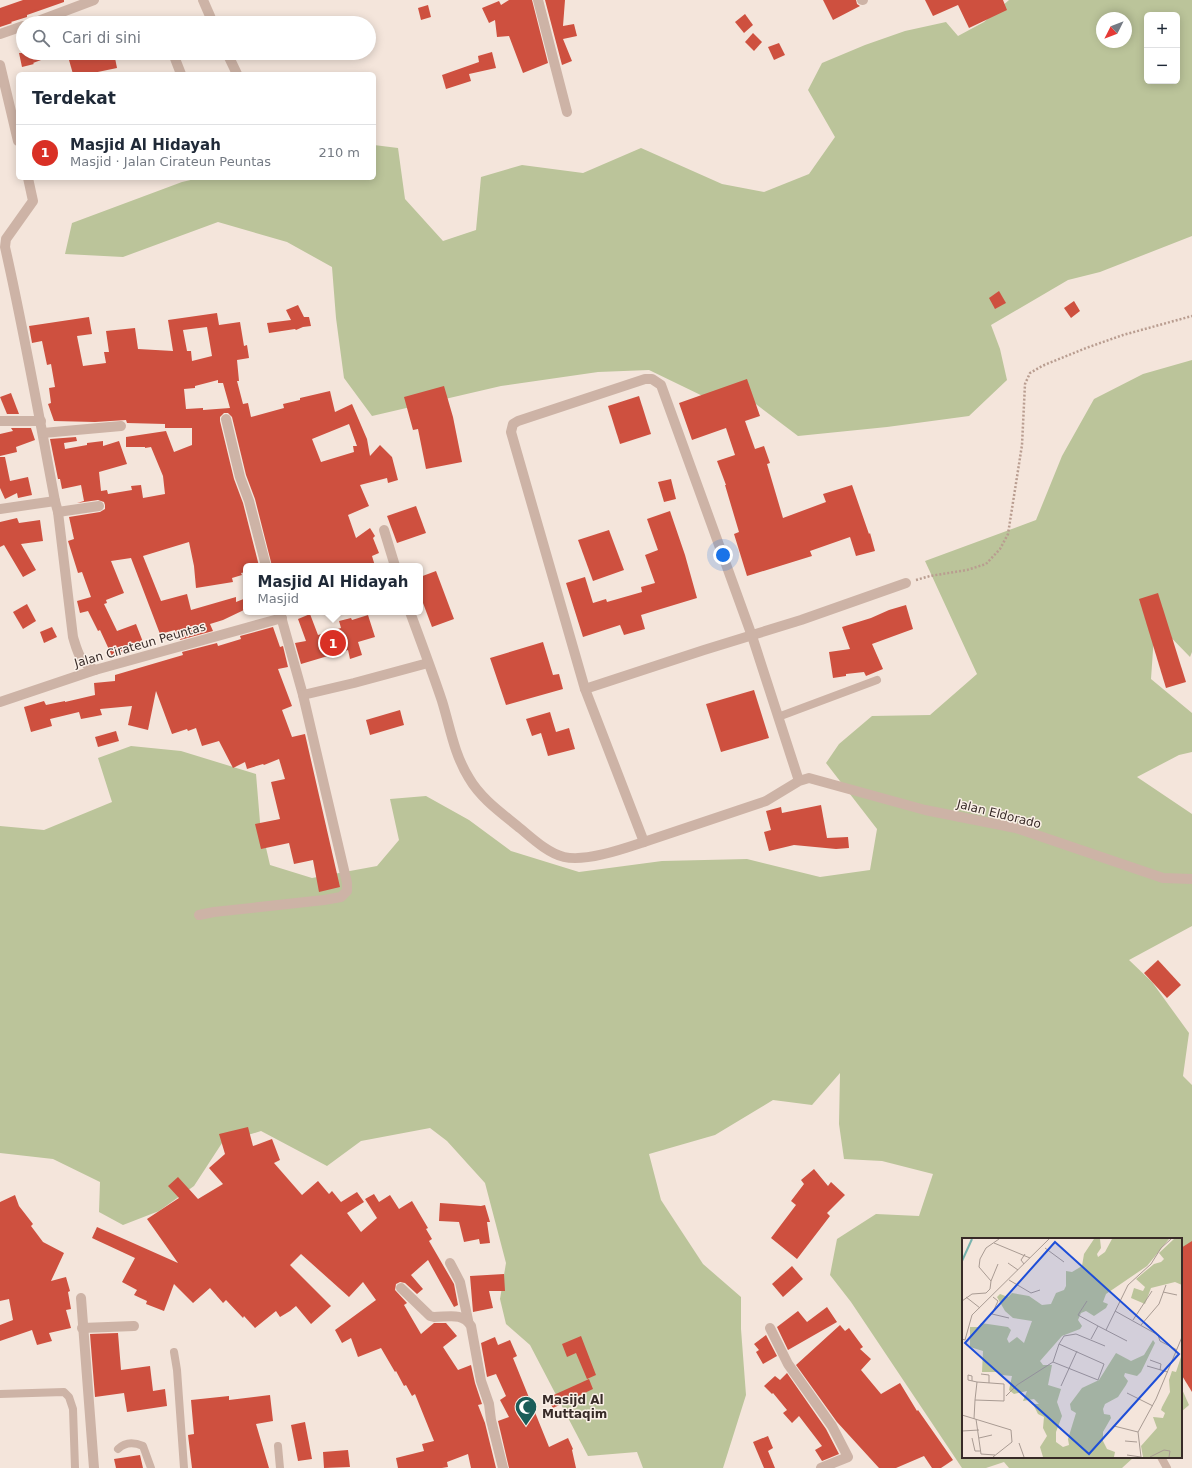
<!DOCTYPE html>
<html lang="id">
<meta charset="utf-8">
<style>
:root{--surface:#fff;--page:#f6f6f7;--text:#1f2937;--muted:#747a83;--line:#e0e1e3;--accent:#d93025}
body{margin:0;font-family:"DejaVu Sans",sans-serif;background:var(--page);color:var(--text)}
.controls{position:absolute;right:12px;top:12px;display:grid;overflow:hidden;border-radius:6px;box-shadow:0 2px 10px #0003}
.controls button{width:36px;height:36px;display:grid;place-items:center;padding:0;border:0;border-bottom:1px solid var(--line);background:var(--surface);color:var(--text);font:20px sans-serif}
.compass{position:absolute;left:1096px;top:12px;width:36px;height:36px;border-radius:50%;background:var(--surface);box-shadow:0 2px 10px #0003;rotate:228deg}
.you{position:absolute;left:723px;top:555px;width:14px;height:14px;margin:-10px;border:3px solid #fff;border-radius:50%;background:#1a73e8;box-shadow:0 0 0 6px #1a73e833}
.badge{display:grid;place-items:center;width:26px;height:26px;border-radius:50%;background:var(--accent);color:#fff;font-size:13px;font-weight:700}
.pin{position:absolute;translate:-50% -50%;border:2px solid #fff;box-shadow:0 1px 4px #0006}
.popup{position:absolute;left:243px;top:563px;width:180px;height:52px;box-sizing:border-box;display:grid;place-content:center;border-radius:6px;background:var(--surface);filter:drop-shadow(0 1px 3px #0005);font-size:13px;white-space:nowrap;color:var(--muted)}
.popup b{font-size:15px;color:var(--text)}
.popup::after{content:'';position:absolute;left:50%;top:100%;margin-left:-8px;border:8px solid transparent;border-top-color:var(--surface)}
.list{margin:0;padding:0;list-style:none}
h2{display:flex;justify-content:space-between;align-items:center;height:52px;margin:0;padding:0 16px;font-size:17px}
h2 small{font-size:13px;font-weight:400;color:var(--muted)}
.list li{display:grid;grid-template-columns:26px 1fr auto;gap:12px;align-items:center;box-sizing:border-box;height:56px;padding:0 16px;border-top:1px solid var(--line)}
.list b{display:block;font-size:15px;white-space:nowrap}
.list p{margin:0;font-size:13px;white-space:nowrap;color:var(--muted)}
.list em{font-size:13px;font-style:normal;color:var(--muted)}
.icon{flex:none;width:22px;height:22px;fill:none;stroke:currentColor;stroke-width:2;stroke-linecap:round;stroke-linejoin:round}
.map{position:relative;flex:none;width:1192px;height:1468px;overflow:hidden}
.search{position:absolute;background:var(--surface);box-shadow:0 2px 10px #0003;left:16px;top:16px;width:360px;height:44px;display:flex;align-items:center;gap:10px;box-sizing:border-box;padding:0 14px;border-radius:22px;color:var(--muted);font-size:15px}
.panel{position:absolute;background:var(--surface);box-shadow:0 2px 10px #0003;left:16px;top:72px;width:360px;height:108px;border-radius:6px}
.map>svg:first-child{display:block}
.green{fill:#bbc49a;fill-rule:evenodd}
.building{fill:#ce503f;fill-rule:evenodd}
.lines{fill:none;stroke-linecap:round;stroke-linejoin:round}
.path{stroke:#b99d90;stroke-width:2.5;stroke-dasharray:2 2;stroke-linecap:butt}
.lane{stroke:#cdb3a6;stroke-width:8}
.street{stroke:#cdb3a6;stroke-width:10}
.labels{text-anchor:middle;stroke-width:3;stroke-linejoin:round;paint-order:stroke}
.street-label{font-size:12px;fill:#382b28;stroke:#fbf0e8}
.poi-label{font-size:12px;font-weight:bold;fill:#382b28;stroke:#fbf0e8;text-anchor:start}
.inset-river{fill:none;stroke:#78b3ae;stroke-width:2}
.inset-road{fill:none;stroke:#a99b93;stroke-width:1}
.view{fill:#1d4ed8;fill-opacity:0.15;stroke:#1d4ed8;stroke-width:2}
.inset-edge{fill:none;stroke:#382b28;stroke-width:2}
</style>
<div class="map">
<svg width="1192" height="1468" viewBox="0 0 1192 1468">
<rect width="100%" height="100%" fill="#f4e5db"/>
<!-- green -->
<g class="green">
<path d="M1009,0h183v236l-92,36 -32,8 -77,45 9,24 7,31 -38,36 -82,11 -89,9 -50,-38 -37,2 -62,-30 -51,2 -97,14 -129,30 -28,-38 -8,-60 -4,-51 -45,-25 -69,-20 -95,35 -58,-3 7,-31 110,-41 17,-4h175v-33l24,3 7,51 38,42 33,-11 5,-53 41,-12 61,8 58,-25 81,36 42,8 45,-18 26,-37 -27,-47 14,-27 43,-18 40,-14 41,-9 12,14 26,-14zM1147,15h30v66h-30zM1102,18h24v24h-24z"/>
<polygon points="1192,360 1192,652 1190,657 1155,621 1151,679 1192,713 1192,752 1179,755 1137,777 1192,814 1192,926 1129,960 1152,982 1189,1033 1183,1076 1192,1085 1192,1257 1181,1266 1181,1239 963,1239 963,1457 1134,1457 1122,1468 1009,1468 1004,1462 986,1468 962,1468 851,1302 830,1275 837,1239 876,1214 919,1216 933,1174 882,1161 844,1159 839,1124 840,1073 812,1105 773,1100 715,1135 649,1154 661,1200 703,1264 741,1297 741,1329 746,1395 723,1468 643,1468 637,1452 588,1456 530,1345 506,1324 500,1299 506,1263 485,1183 447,1141 430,1128 361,1141 327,1166 261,1131 222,1143 194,1186 159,1211 123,1225 99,1212 100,1182 53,1159 0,1153 0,826 44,830 112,802 98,758 131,746 181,751 256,774 260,822 270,865 312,878 377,866 399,840 390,799 426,796 469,820 511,851 579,872 662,861 747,859 820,877 870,870 877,829 826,763 839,744 872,716 930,715 977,674 925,561 1036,520 1062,456 1094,399 1143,374"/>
<polygon points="1181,1387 1189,1405 1181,1412"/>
</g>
<!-- building -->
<g class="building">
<polygon points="23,0 64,0 64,2 27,15 27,17 11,22 12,23 0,27 0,8"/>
<polygon points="509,0 532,0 548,63 523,73 509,36 497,37 495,20 489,23 482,8 499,1 501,5"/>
<polygon points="545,0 565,0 563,26 574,24 577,36 563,39 572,61 562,65"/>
<polygon points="823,0 856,0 857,4 860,6 833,20"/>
<polygon points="925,0 1003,0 1007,10 969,28 958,5 933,16"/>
<polygon points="428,5 431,17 421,20 418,8"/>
<polygon points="745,14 753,25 744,33 735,22"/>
<polygon points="753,33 762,42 754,51 745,42"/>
<polygon points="779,43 785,55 774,60 768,47"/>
<polygon points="492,52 496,68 469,74 471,81 446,89 442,75 479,62 478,56"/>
<polygon points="19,53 56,53 57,54 33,63 34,64 22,67"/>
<polygon points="67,53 114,53 117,68 88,74 73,74"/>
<polygon points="999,291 1006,303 995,309 989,298"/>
<polygon points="1074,301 1080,311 1071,318 1064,308"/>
<polygon points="298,305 304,317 309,317 311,326 303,327 296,330 295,329 269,333 267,323 291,320 286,310"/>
<path d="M217,313l2,12 21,-3 4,24 3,-1 2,13 -12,2 2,21h-2l6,23 5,-1 3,14 33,-9 -1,-4 17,-4v-2l30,-7 5,21 17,-8 15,35 3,17 10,-11 12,12 6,23 -10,3 -1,-5 -27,7 9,21 -21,9 8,23 14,-10 5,8 -2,2 6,15 -7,3 3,10h-103l-17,-67 -9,-24 -14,-58 -4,-4h-4l-4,4v4l14,58 9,24 16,63h-13v6l-5,1 1,2 -10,3 1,4 -37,6 -2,-22 -5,-24 -46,14 18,45 26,-7 4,16 45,-13v5l10,-4v11l-23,11 -13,4 3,7 -33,9 -2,-7 -2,1 -1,-4 -15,4 -29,-76 -20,3 13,32 -18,7 1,3 -3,1 13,27 19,-7 7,18 -31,14 -12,-26 -2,1 -10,-20 -8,2 -3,-12 14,-4 -9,-25 -4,1 -10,-32 6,-2 -5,-22 31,-5 5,-3v-4l-1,-3 -6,-2 -21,3 7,-2 -3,-16 -19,4 -2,-10h-2l-8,-40 26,-2 1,4 -13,2 1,6 22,-4v-2l16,-2v5l16,-5 8,23 -28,8 2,19 6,-1 1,4 24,-4 -1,-4 10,-1 2,13 22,-4 -2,-18 -12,-29 -6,1v-1h-19v-10l40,-6 8,21 18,-7v-17h-27v-4l-38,-1 -1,-3 -31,2 -41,-1 -6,-17 3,-1 -2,-15 6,-1 -4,-23 -4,1 -5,-24 -10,2 -3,-17 60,-9 3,17 -15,2 6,30 23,-3 -2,-11h5l-3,-21 29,-3 3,21 35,2 -5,-31zM207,327l5,29 -20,5 -1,-10h-4l-4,-21zM218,380v3h5l7,25 -27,2v-2l-17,1 -2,-20 11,-1v-2zM349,424l8,22h-4l1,6 -33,10 -9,-23z"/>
<polygon points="747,379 760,416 745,421 755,449 764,446 770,463 767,464 783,518 826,502 823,494 852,485 869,534 870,533 875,551 856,556 850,537 810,551 812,556 747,576 734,534 739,532 725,485 726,485 717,461 735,455 726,428 692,440 679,403"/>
<polygon points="444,386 453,417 462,462 426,469 418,429 413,430 404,397"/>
<polygon points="11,393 19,414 7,414 0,397"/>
<polygon points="639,396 651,434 620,444 608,406"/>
<polygon points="11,428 31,428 35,440 16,447 17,452 0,456 0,434 13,431"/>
<polygon points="0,457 5,457 10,481 28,477 32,495 18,498 17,493 5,499 0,488"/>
<polygon points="671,479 676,499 664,502 658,482"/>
<polygon points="416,506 426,533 397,543 387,516"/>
<polygon points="670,511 685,555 697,598 641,615 645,629 624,635 620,625 583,637 566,583 585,577 593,603 606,599 607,602 642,592 641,587 655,583 645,555 658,550 647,519"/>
<polygon points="17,518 19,523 40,520 43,541 21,544 36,570 23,577 4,545 0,547 0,522"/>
<polygon points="609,530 624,570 593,581 578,540"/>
<polygon points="436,571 454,619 432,627 420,595 420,577"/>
<polygon points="1158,593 1186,682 1166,688 1139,599"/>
<polygon points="27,604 36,621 23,629 13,612"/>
<polygon points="906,605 913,629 872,644 883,669 866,676 864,672 846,674 846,676 833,678 829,652 850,649 842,627 871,618 889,610"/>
<polygon points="310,614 318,635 341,628 339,621 351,618 352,620 368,615 375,637 358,642 362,655 350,659 348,650 301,664 295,643 306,641 298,619"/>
<polygon points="52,627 57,637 44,643 40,632"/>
<polygon points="273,627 280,647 283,646 288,667 278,669 292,706 282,710 292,737 305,734 340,887 319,892 313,860 294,864 289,843 261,849 255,824 280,819 271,782 285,779 279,759 264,765 263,764 247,769 245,762 233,768 219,741 202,746 196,728 188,731 187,729 172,734 156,691 148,730 128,725 132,706 100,709 102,715 81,719 79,712 50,719 52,726 31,732 24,707 44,701 46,705 65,701 65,702 95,695 94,683 115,681 115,675 183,655 182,652 217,643 218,646 241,639 240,636"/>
<polygon points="543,642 553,675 559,674 563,689 506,705 490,658"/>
<polygon points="754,690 769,738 721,752 706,704"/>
<polygon points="400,710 404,725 370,735 366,720"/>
<polygon points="550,712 556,732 569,728 575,749 548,756 541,733 532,736 526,719"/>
<polygon points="116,731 119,741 98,747 95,737"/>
<polygon points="821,805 827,838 848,837 849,848 836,849 794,845 769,851 764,832 771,830 766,811 781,807 782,813"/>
<polygon points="1158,960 1181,985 1167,998 1144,973"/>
<polygon points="248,1127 253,1146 272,1139 280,1160 274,1163 302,1195 318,1181 329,1194 332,1191 341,1202 357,1192 364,1202 347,1213 361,1232 377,1218 365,1199 374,1194 379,1202 390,1195 399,1209 412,1201 428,1228 426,1229 432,1239 429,1241 454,1284 458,1305 454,1307 428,1260 411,1275 423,1289 417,1294 405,1283 400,1282 396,1284 395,1290 407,1303 404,1305 421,1334 434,1323 446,1323 457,1336 443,1347 458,1370 471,1365 475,1383 482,1404 478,1405 485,1423 496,1468 471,1468 468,1454 447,1462 448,1467 442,1468 398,1468 396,1458 424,1451 422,1444 434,1441 415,1394 412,1396 406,1385 404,1386 396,1371 395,1372 381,1348 358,1357 351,1338 342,1343 335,1330 376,1300 363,1282 349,1297 301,1254 290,1265 331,1306 311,1324 296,1306 290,1311 280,1317 276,1311 255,1328 244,1316 243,1318 226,1300 223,1303 210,1288 193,1303 174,1284 164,1311 146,1304 147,1301 134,1295 137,1290 122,1282 135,1258 92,1238 97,1227 178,1263 147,1219 179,1198 168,1186 178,1177 198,1199 223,1184 209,1168 225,1154 219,1134"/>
<polygon points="814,1169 828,1186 831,1182 845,1195 827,1213 830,1216 797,1259 771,1238 796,1205 791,1201 804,1184 801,1180"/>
<polygon points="15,1195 19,1206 33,1224 31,1226 43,1242 64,1253 51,1281 66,1277 70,1291 68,1292 71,1309 66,1310 71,1328 49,1333 52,1341 37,1345 32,1330 0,1341 0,1325 13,1320 9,1299 0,1301 0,1202"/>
<polygon points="440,1203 481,1206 485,1205 490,1222 487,1222 490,1243 480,1244 479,1239 464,1242 459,1222 439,1221"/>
<polygon points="1192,1241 1192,1392 1181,1374 1181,1248"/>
<polygon points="792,1266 803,1279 783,1297 772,1284"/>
<polygon points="504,1274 505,1291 489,1291 493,1308 473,1312 470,1276"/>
<polygon points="827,1307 837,1322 788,1350 777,1327 798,1311 807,1322"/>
<polygon points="840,1325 845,1331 849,1328 863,1347 860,1349 871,1359 861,1370 881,1394 900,1383 917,1411 918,1410 953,1460 941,1468 932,1468 924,1456 896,1468 879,1468 837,1422 796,1365"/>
<polygon points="118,1333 121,1370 150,1366 153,1391 165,1389 167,1406 127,1412 124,1393 95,1397 90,1334"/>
<polygon points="766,1335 777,1356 763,1364 756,1352 759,1350 754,1344"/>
<polygon points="581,1336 596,1375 587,1379 576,1353 567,1357 562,1344"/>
<polygon points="495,1337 498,1345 510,1340 517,1356 513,1358 549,1447 568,1438 573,1449 572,1450 576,1468 509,1468 498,1421 509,1417 500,1400 506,1396 496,1374 487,1377 481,1343"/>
<polygon points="787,1373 826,1429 839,1454 822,1461 815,1450 822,1446 799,1416 792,1423 783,1413 787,1410 773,1393 772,1394 764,1386 775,1376 780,1380"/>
<polygon points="589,1379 593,1389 553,1408 547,1398"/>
<polygon points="270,1395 273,1421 256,1424 269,1468 192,1468 188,1435 194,1434 191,1400 229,1396 229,1400"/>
<polygon points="305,1422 312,1459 298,1461 291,1425"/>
<polygon points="768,1436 773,1448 768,1451 775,1468 764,1468 753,1442"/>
<polygon points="348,1450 350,1467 324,1468 323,1452"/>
<polygon points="140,1455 143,1468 116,1468 114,1459"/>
</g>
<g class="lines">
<!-- path -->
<polyline class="path" points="916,580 930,576 967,570 986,564 1000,549 1008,534 1022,445 1025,384 1030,373 1042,366 1086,348 1123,335 1192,316"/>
<!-- lane -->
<g class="lane">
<polyline points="778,717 877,680"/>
<polyline points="174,1352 177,1370 184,1468"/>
<polyline points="0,1394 64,1392 69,1397 73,1409 75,1468"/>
<polyline points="278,1446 280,1468"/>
<path d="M118,1449c7,-7 16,-7 25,-3l8,22"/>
<polyline points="1161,1457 1167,1468"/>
</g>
<!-- street -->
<g class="street">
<polyline points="203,0 213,23"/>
<polyline points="538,0 567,112"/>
<polyline points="862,0 863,0"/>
<polyline points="33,23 94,0"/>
<polyline points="0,34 23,26"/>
<polyline points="175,53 174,56 181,74"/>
<polyline points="227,53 237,74"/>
<polyline points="0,65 18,141"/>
<path d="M28,178l5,23 -27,38 -1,8c19,84 34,169 50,254l3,11 15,125c5,16 6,24 22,33"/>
<polyline points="226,419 240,477 249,501 266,566"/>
<polyline points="0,421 41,421"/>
<polyline points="43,433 121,426"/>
<polyline points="0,509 55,501"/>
<polyline points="58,512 99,506"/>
<polyline points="384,530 395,566"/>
<path d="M410,612c11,30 22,59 32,89 8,26 12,53 27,77 12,21 34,36 52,51 12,10 27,24 43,28 22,5 59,-8 80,-15"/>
<polyline points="280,613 303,695 354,683 428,663"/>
<polyline points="585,689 704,650 801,620 906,583"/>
<polyline points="0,702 95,670 282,618"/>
<polyline points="799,781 752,636 661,385 652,379 645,379 518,421 513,424 511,432 585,689 644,842 766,801 799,781 809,778 925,810 1016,828 1163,878 1192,879"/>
<polyline points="199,915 214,912 324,900 341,897 347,891 347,883 303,695"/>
<polyline points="450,1263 460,1282 468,1320"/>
<path d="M401,1288l29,28 4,1c14,0 29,-5 37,9l10,55 8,23 2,16 12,48"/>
<polyline points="81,1298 94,1468"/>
<polyline points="82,1328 134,1326"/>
<polyline points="770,1328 788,1364 832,1426 848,1457 821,1468"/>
</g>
</g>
<!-- icons -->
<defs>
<g id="mosque-pin" transform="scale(1.15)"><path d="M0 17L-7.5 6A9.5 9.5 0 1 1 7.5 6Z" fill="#1a5d59" stroke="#fbf0e8"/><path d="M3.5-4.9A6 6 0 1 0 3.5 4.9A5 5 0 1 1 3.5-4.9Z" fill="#fff"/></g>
</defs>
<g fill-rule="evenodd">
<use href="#mosque-pin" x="526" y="1407"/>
</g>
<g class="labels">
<!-- street labels -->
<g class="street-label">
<text transform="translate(140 645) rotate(-16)" y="4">Jalan Cirateun Peuntas</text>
<text transform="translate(999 814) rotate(14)" y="4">Jalan Eldorado</text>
</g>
<!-- poi labels -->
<g class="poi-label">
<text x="542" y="1404">Masijd Al<tspan x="542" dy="14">Muttaqim</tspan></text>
</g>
</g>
<!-- overview -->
<g transform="translate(962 1238)">
<rect width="220" height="220" fill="#f4e5db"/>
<path d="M132,1h6l1,9 -4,6 1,3 7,-5 7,-13h57l-22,27 -41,28 -3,8 5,2 -2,4 -12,8 -8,-5 -5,2 -3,7 4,6 -2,3 -18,7 -22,25 3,4h9l-4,20 13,4 -4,13 5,14 -6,16v10l7,5 6,-2 -1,-6 8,-26 -5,-3 -1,-6 12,-16 17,-8 17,-27 15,8 13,-6 9,-15 2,3 -14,29 -4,4 -12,-3 -1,3 4,5 -2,4 -8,12 -13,7 -2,5 1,5 6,1 1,3 -8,14v9l4,8 8,3 -1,5h-71l-3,-10 7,-11 -4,-8 1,-11 -6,-3 -5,-10h6l-5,-5 -11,2 4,-10 -13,3 -5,-4 3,-14 -10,-1 -4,-3h-16l1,-21 -13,-4v-20h9l2,-4 27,4 3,3 -4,9 2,4 8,-6 7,6 8,-22 -19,-3 -8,-7 -8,-14 3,-3 8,3 4,-4 17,3 13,9 9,-1 5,-11 8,-3 2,-4v-15l6,1 10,-6 2,-12zM212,1h8v46l-7,-3 -24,6 -6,16 -14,-6 3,-10 9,3 2,-4 -9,-8 18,-15 7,-2 3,-3 -5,-6zM220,116v103h-39l-2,-11 16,-18 -4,-11 10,1 2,-5 -4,-3 1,-3 8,-15 -1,-12 3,-9 4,1z" fill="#bbc49a"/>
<path class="inset-river" d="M0,23l10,-22"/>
<path class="inset-road" d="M32,5l36,15M83,10l19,14M46,25l10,7M62,26l-3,-4 4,-6M47,42l22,13 9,-3M29,43l7,-17M201,54l14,3M4,59l14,11M31,59l5,4 -6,13 17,4M0,63l10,-7 14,-1 4,-4 1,-8 -12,-14 1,-8 6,-11 13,-9M125,63l-9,14 20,11M153,73l43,24 2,6 17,9M171,82l19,-29M179,87l18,-21 7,-19M144,92l22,-45 23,-21 10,-16 10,-9M0,101l3,1 7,-25 77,-76M129,101l7,-13 29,15M97,106l45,20 -6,16 -45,-18zM97,106l5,-8 12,-2 29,12M188,122l11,4 -1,6M185,128l21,6M19,136l8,1v8M10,143v-5l-4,-1v5l9,2M99,148l16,-35M165,155l26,13M44,158l11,-11 36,-23M0,177l49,15 1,12 -19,15M12,181l1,-19 2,-18 27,2v17l-29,-1M14,181l5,35 14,1M152,188l24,6M0,193l17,-1M10,200l3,13h5M17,200l13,-3M163,203l12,1M57,205l5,14M165,217l14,2 -3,-25 18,-33 26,-62M188,219l14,-7 6,1 -1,6"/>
<path class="view" d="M93,4l124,112 -90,100 -124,-111z"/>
<rect width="220" height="220" class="inset-edge"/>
</g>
</svg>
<div class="controls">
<button>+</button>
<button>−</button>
</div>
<svg class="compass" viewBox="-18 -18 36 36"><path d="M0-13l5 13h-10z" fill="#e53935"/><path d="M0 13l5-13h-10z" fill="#747a83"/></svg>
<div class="you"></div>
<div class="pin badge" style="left:333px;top:643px">1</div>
<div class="popup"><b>Masjid Al Hidayah</b>Masjid</div>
<div class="search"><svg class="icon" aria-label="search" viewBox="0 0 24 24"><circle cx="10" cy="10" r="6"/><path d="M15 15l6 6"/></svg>Cari di sini</div>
<section class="panel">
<h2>Terdekat<small></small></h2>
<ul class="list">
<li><span class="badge">1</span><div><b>Masjid Al Hidayah</b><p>Masjid · Jalan Cirateun Peuntas</p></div><em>210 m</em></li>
</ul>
</section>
</div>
